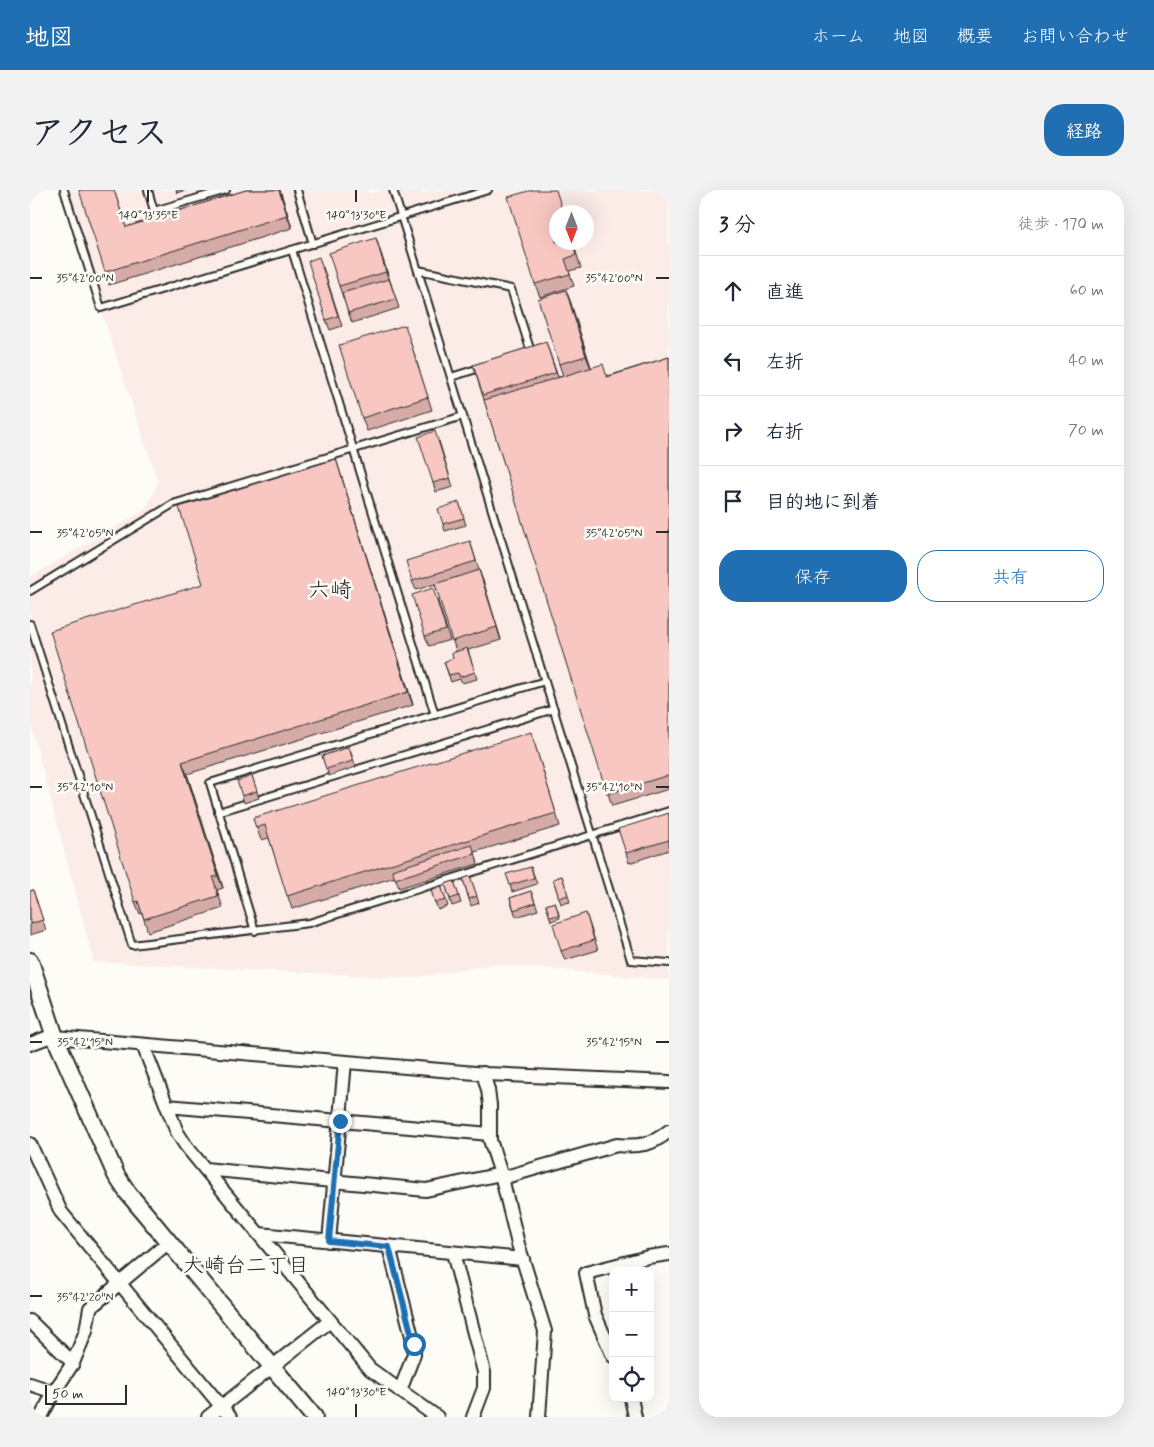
<!DOCTYPE html>
<html lang="ja">
<meta charset="utf-8">
<style>
:root{--surface:#fff;--page:#f2f2f3;--text:#1f2937;--muted:#747a83;--line:#e0e1e3;--accent:#1f6fb2}
body{margin:0;font-family:Mynerve,"Klee One",sans-serif;background:var(--page);color:var(--text)}
.controls{position:absolute;right:15px;bottom:15px;display:grid;overflow:hidden;border-radius:10px;box-shadow:0 5px 20px #0002}
.controls button{width:45px;height:45px;display:grid;place-items:center;padding:0;border:0;border-bottom:1px solid var(--line);background:var(--surface);color:var(--text);font:25px sans-serif}
.compass{position:absolute;left:519px;top:15px;width:45px;height:45px;border-radius:50%;background:var(--surface);box-shadow:0 5px 20px #0002;rotate:180deg}
.scale{position:absolute;left:15px;bottom:12px;width:82px;box-sizing:border-box;padding-left:5px;border:2px solid #2b2b2b;border-top:0;font-size:14px;line-height:18px;white-space:nowrap;color:#2b2b2b;-webkit-text-stroke:4px #fdfcf7;paint-order:stroke}
.stop{position:absolute;width:15px;height:15px;margin:-11px;border:4px solid #1f6fb2;border-radius:50%;background:#fff}
.stop.end{background:#1f6fb2;border-color:#fff;box-shadow:0 1px 5px #0008}
.list{margin:0;padding:0;list-style:none}
h2{display:flex;justify-content:space-between;align-items:center;height:65px;margin:0;padding:0 20px;font-size:21px}
h2 small{font-size:16px;font-weight:400;color:var(--muted)}
.list li{display:grid;grid-template-columns:32px 1fr auto;gap:15px;align-items:center;box-sizing:border-box;height:70px;padding:0 20px;border-top:1px solid var(--line)}
.list b{display:block;font-size:19px;white-space:nowrap}
.list em{font-size:16px;font-style:normal;color:var(--muted)}
.actions{display:flex;gap:10px;padding:15px 20px}
.actions a{flex:1;padding:11px 0;border:1px solid var(--accent);border-radius:20px;text-align:center;font-size:18px;color:var(--accent)}
.actions .main{background:var(--accent);color:#fff}
.icon{flex:none;width:28px;height:28px;fill:none;stroke:currentColor;stroke-width:2;stroke-linecap:round;stroke-linejoin:round}
.map{position:relative;flex:none;width:639px;height:1227px;overflow:hidden;border-radius:20px}
header{display:flex;align-items:center;gap:30px;box-sizing:border-box;height:70px;padding:0 25px;background:var(--accent);color:#fff}
header strong{font-size:24px}
nav{display:flex;gap:28px;margin-inline-start:auto;font-size:18px}
.intro{display:flex;align-items:center;justify-content:space-between;box-sizing:border-box;height:120px;padding:0 30px}
h1{margin:0;font-size:35px}
.button{padding:12px 22px;border-radius:20px;background:var(--accent);color:#fff;font-size:18px;font-weight:700}
main{display:flex;gap:30px;padding:0 30px}
aside{flex:1;background:var(--surface);border-radius:20px;box-shadow:0 5px 20px #0002}
.map>svg:first-child{display:block}
.built{fill:#fcece7;fill-rule:evenodd}
.lines{fill:none;stroke-linecap:round;stroke-linejoin:round}
.service-casing{stroke:#2b2b2b;stroke-width:10}
.minor-casing{stroke:#2b2b2b;stroke-width:16}
.tertiary-casing{stroke:#2b2b2b;stroke-width:20}
.service{stroke:#fdfcf7;stroke-width:6}
.minor{stroke:#fdfcf7;stroke-width:12}
.tertiary{stroke:#fdfcf7;stroke-width:16}
.wall{fill:#d5aba7;stroke:#2b2b2b}
.shaded-wall{fill:#ae8b88;stroke:#2b2b2b}
.building{fill:#f8c7c2;stroke:#2b2b2b}
.route{stroke:#1f6fb2;stroke-width:6}
.ticks{fill:none;stroke:#2b2b2b;stroke-width:2}
.labels{text-anchor:middle;stroke-width:5;stroke-linejoin:round;paint-order:stroke}
.neighbourhood-label{font-size:21px;fill:#2b2b2b;stroke:#fdfcf7}
.quarter-label{font-size:22px;fill:#2b2b2b;stroke:#fdfcf7}
.ticks-label{font-size:12px;text-anchor:middle;fill:#2b2b2b;stroke:#fdfcf7;stroke-width:5;stroke-linejoin:round;paint-order:stroke}
</style>
<header>
<strong>地図</strong>
<nav><a>ホーム</a><a>地図</a><a>概要</a><a>お問い合わせ</a></nav>
</header>
<div class="intro"><h1>アクセス</h1><a class="button">経路</a></div>
<main>
<div class="map">
<svg width="639" height="1227" viewBox="0 0 639 1227">
<rect width="100%" height="100%" fill="#fdfcf7"/>
<filter id="ink" filterUnits="userSpaceOnUse"><feTurbulence type="fractalNoise" baseFrequency=".02" numOctaves="2"/><feDisplacementMap in="SourceGraphic" scale="10" xChannelSelector="R" yChannelSelector="G"/><feConvolveMatrix kernelMatrix="1 2 1 2 8 2 1 2 1" color-interpolation-filters="sRGB"/></filter>
<g filter="url(#ink)">
<!-- built -->
<path class="built" d="M31,0h305l4,3 11,-3h39l3,3 9,-3h237v790l-176,-16 -80,14 -319,-16 -64,-240v-145l116,-68 12,-27zM526,22h30v30h-30z"/>
<g class="lines">
<!-- service casing -->
<g class="service-casing">
<g id="service">
<polyline points="34,0 71,118 458,0"/>
<polyline points="118,0 124,21 196,0"/>
<polyline points="267,0 283,54"/>
<polyline points="363,0 601,770 639,773"/>
<polyline points="262,60 405,525"/>
<polyline points="388,80 481,99 501,162 499,163"/>
<polyline points="421,187 453,177"/>
<polyline points="0,401 143,314 433,226"/>
<polyline points="0,434 102,755 279,733 639,621"/>
<polyline points="188,622 524,519"/>
<polyline points="225,741 180,593 515,491"/>
</g>
</g>
<!-- minor casing -->
<g class="minor-casing">
<g id="minor">
<polyline points="25,847 457,884 639,892"/>
<polyline points="0,854 24,845"/>
<polyline points="113,855 147,942 156,956 340,1179 407,1227"/>
<polyline points="453,883 458,900 460,915 460,950 471,984 488,1054 515,1141 509,1227"/>
<polyline points="137,916 460,944"/>
<polyline points="0,954 31,1022 200,1227"/>
<polyline points="175,979 396,1000 471,984"/>
<path d="M472,988l115,-33c22,2 35,0 52,-14"/>
<polyline points="229,1044 493,1069"/>
<polyline points="299,1051 315,872"/>
<polyline points="359,1057 384,1154 384,1164 370,1201"/>
<polyline points="423,1063 454,1182 454,1198 443,1227"/>
<polyline points="0,1131 43,1173"/>
<polyline points="583,1166 565,1125 556,1083 618,1067 639,1064"/>
<polyline points="0,1194 24,1202"/>
<polyline points="601,1208 605,1227"/>
<polyline points="11,1227 24,1202 43,1173 56,1141 60,1118 139,1052"/>
<polyline points="178,1227 300,1131"/>
</g>
</g>
<!-- tertiary casing -->
<g class="tertiary-casing">
<polyline id="tertiary" points="0,771 25,847 86,985 98,1003 284,1227"/>
</g>
<!-- service -->
<use href="#service" class="service"/>
<!-- minor -->
<use href="#minor" class="minor"/>
<!-- tertiary -->
<use href="#tertiary" class="tertiary"/>
</g>
<!-- wall -->
<g class="wall">
<polygon points="84,0 96,37 216,0 250,0 262,38 79,95 75,82"/>
<polygon points="146,0 156,0 147,3"/>
<polygon points="346,48 369,118 322,133 309,96"/>
<polygon points="526,52 543,52 551,78 539,81 544,96 510,107 505,94"/>
<polygon points="293,77 312,136 300,140 296,130"/>
<polygon points="536,100 561,177 578,186 639,167 639,599 582,616 443,175 516,152 528,187 533,186 529,174"/>
<polygon points="379,148 402,220 337,241 332,228"/>
<polygon points="409,251 423,297 406,302 403,293"/>
<polygon points="310,282 383,515 157,584 193,698 187,700 193,718 118,742 112,723 110,724 105,712 173,394"/>
<polygon points="429,312 436,335 415,341 413,334"/>
<polygon points="440,351 471,450 438,460 447,489 432,493 430,489 421,492 414,472 423,468 426,461 405,394 386,400 382,391"/>
<polygon points="407,408 420,450 399,456 395,446"/>
<polygon points="505,555 530,636 445,662 448,674 369,698 365,687 262,719 239,648 231,650 223,628"/>
<polygon points="319,557 326,577 299,586 292,566"/>
<polygon points="222,586 229,608 214,613 212,606"/>
<polygon points="639,623 639,660 599,673 596,663"/>
<polygon points="501,677 507,694 482,702 480,695"/>
<polygon points="440,686 449,713 441,716 433,689"/>
<polygon points="532,686 540,712 531,714 523,689"/>
<polygon points="424,691 431,713 422,716 415,694"/>
<polygon points="411,696 418,716 408,720 401,700"/>
<polygon points="3,700 16,740 0,745 0,701"/>
<polygon points="501,701 508,720 486,727 480,708"/>
<polygon points="525,712 530,728 521,731 516,715"/>
<polygon points="556,723 568,760 535,770 531,761"/>
</g>
<!-- shaded-wall -->
<g class="shaded-wall">
<polygon points="249,0 250,0 262,38 257,25"/>
<polygon points="346,48 350,61 361,95 356,82"/>
<polygon points="536,100 541,113 561,178 556,166"/>
<polygon points="306,269 310,282 383,515 378,502"/>
<polygon points="449,380 454,393 471,450 467,437"/>
<polygon points="152,572 157,584 193,698 188,686"/>
</g>
<!-- building -->
<g class="building">
<polygon points="49,0 84,0 96,37 216,0 249,0 257,25 75,82"/>
<polygon points="502,0 526,0 533,22 526,22 526,52 543,52 546,65 535,69 540,84 505,94 478,7"/>
<polygon points="346,48 356,82 309,96 299,63"/>
<polygon points="289,67 308,126 296,130 278,71"/>
<polygon points="359,89 366,109 318,123 312,103"/>
<polygon points="536,100 556,166 529,174 508,109"/>
<polygon points="375,135 398,207 332,228 309,155"/>
<polygon points="516,152 526,183 453,205 443,175"/>
<polygon points="639,167 639,585 577,604 454,210 573,174 577,187"/>
<polygon points="405,241 420,288 403,293 388,247"/>
<polygon points="306,269 378,502 152,572 188,686 183,687 188,706 114,729 108,711 105,712 20,441 173,394 149,317"/>
<polygon points="429,312 434,328 413,334 408,319"/>
<polygon points="440,351 446,371 382,391 376,371"/>
<polygon points="449,380 467,437 422,451 405,394"/>
<polygon points="403,398 416,440 395,446 382,405"/>
<polygon points="437,458 445,482 430,487 428,483 419,485 414,472 423,468 422,463"/>
<polygon points="501,542 526,623 257,706 235,635 226,638 223,628"/>
<polygon points="319,557 323,571 296,579 292,566"/>
<polygon points="222,586 227,601 212,606 207,591"/>
<polygon points="639,623 639,650 596,663 588,639"/>
<polygon points="442,655 445,664 365,689 362,680"/>
<polygon points="501,677 504,688 480,695 476,684"/>
<polygon points="440,686 447,706 439,709 433,689"/>
<polygon points="532,686 538,705 529,708 523,689"/>
<polygon points="424,691 429,706 420,709 415,694"/>
<polygon points="411,696 416,710 405,713 401,700"/>
<polygon points="3,700 13,730 0,734 0,701"/>
<polygon points="501,701 505,713 484,720 480,708"/>
<polygon points="525,712 529,725 520,727 516,715"/>
<polygon points="556,723 564,750 531,761 523,734"/>
</g>
</g>
<g class="lines" filter="url(#ink)">
<!-- route -->
<polyline class="route" points="310,931 299,1051 359,1057 384,1154"/>
</g>
<!-- ticks -->
<path class="ticks" d="M118,0v12M326,0v12M0,88h12M626,88h13M0,342h12M626,342h13M0,597h12M626,597h13M0,852h12M626,852h13M0,1106h12M326,1214v13"/>
<g class="labels">
<!-- neighbourhood labels -->
<g class="neighbourhood-label">
<text x="216" y="1082">大崎台二丁目</text>
</g>
<!-- quarter labels -->
<g class="quarter-label">
<text x="300" y="407">六崎</text>
</g>
</g>
<g class="ticks-label">
<text x="118" y="29">140°13'35"E</text>
<text x="326" y="29">140°13'30"E</text>
<text x="584" y="92">35°42'00"N</text>
<text x="55" y="92">35°42'00"N</text>
<text x="55" y="347">35°42'05"N</text>
<text x="584" y="347">35°42'05"N</text>
<text x="55" y="601">35°42'10"N</text>
<text x="584" y="601">35°42'10"N</text>
<text x="55" y="856">35°42'15"N</text>
<text x="584" y="856">35°42'15"N</text>
<text x="55" y="1111">35°42'20"N</text>
<text x="326" y="1206">140°13'30"E</text>
</g>
</svg>
<div class="controls">
<button>+</button>
<button>−</button>
<button><svg class="icon" aria-label="locate" viewBox="0 0 24 24"><circle cx="12" cy="12" r="6"/><path d="M12 2v4M12 18v4M2 12h4M18 12h4"/></svg></button>
</div>
<svg class="compass" viewBox="-18 -18 36 36"><path d="M0-13l5 13h-10z" fill="#e53935"/><path d="M0 13l5-13h-10z" fill="#747a83"/></svg>
<div class="scale">50 m</div>
<div class="stop" style="left:384px;top:1154px"></div>
<div class="stop end" style="left:310px;top:931px"></div>
</div>
<aside>
<h2>3 分<small>徒歩 · 170 m</small></h2>
<ul class="list">
<li><svg class="icon" aria-label="ahead" viewBox="0 0 24 24"><path d="M12 20V5M6 11l6-6 6 6"/></svg><div><b>直進</b></div><em>60 m</em></li>
<li><svg class="icon" aria-label="left" viewBox="0 0 24 24"><path d="M17 20v-9H6M10 6l-5 5 5 5"/></svg><div><b>左折</b></div><em>40 m</em></li>
<li><svg class="icon" aria-label="right" viewBox="0 0 24 24"><path d="M7 20v-9h11M14 6l5 5-5 5"/></svg><div><b>右折</b></div><em>70 m</em></li>
<li><svg class="icon" aria-label="arrive" viewBox="0 0 24 24"><path d="M6 21V4h12l-3 4 3 4H6"/></svg><div><b>目的地に到着</b></div></li>
</ul>
<div class="actions"><a class="main">保存</a><a>共有</a></div>
</aside>
</main>
